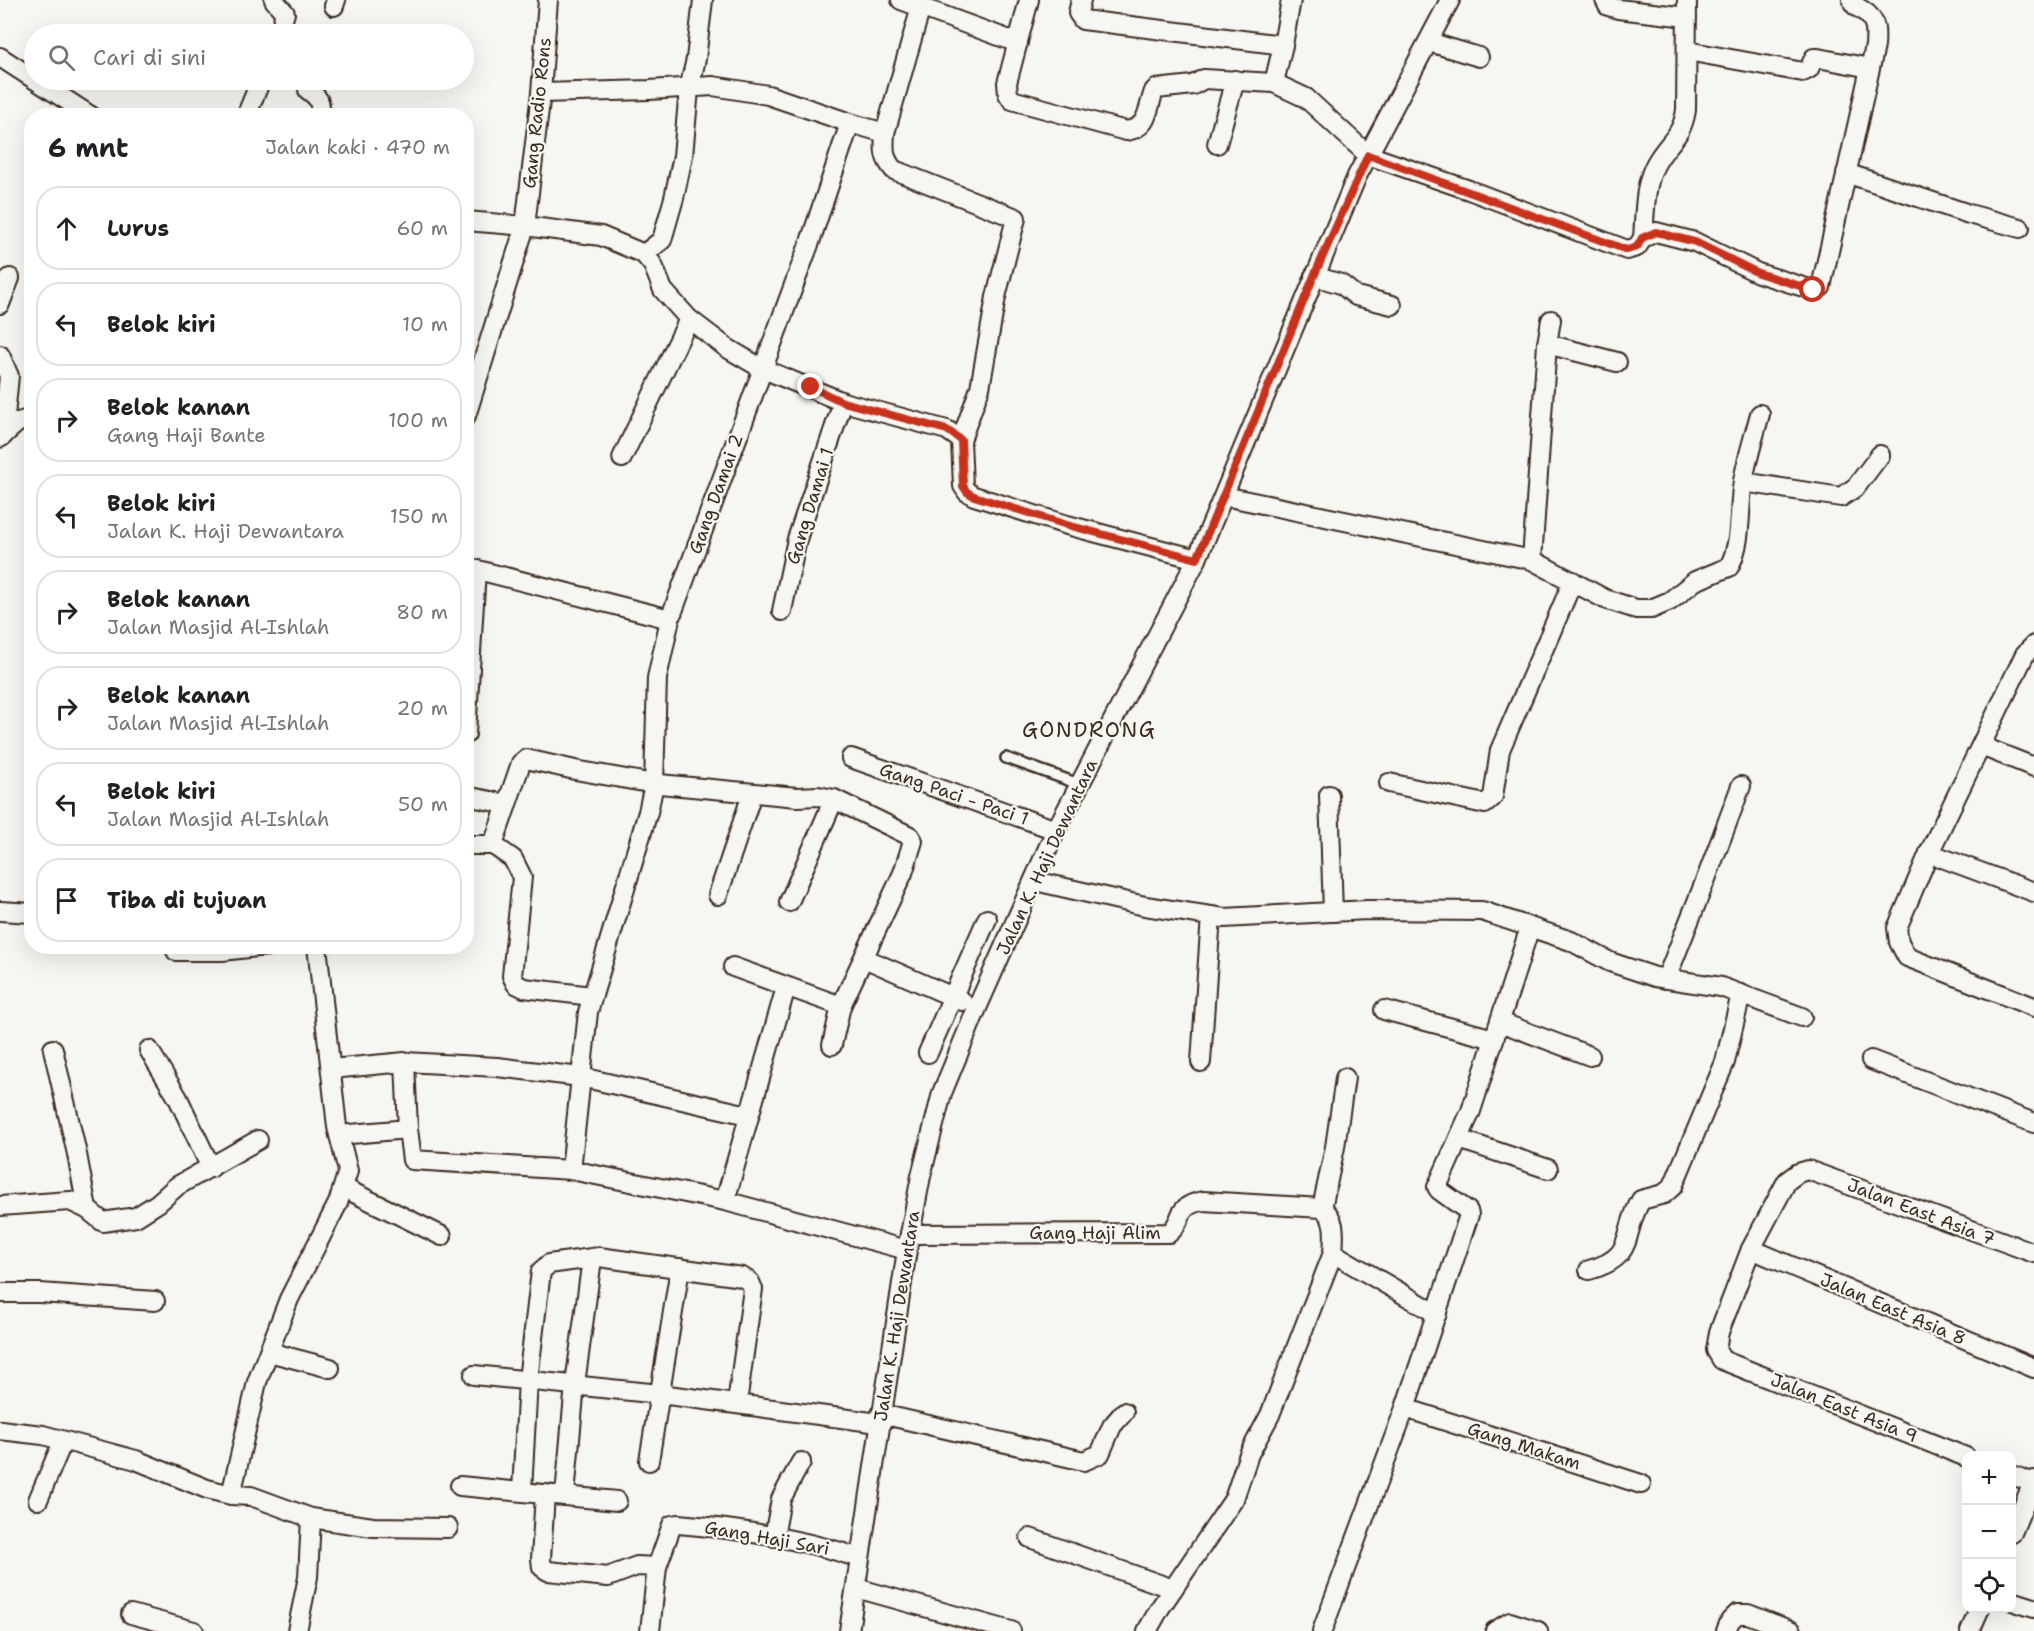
<!DOCTYPE html>
<html lang="id">
<meta charset="utf-8">
<style>
:root{--surface:#fff;--page:#f2f2f2;--text:#202124;--muted:#757577;--line:#e0e0e0}
body{margin:0;font-family:"Shantell Sans",sans-serif;background:var(--page);color:var(--text)}
.controls{position:absolute;right:18px;bottom:18px;display:grid;overflow:hidden;border-radius:12px;box-shadow:0 6px 24px #0002}
.controls button{width:54px;height:54px;display:grid;place-items:center;padding:0;border:0;border-bottom:2px solid var(--line);background:var(--surface);color:var(--text);font:30px sans-serif}
.stop{position:absolute;width:18px;height:18px;margin:-14px;border:4px solid #c8321e;border-radius:50%;background:#fff}
.stop.end{background:#c8321e;border-color:#fff;box-shadow:0 2px 6px #0008}
.list{margin:0;padding:0;list-style:none}
h2{display:flex;justify-content:space-between;align-items:center;height:78px;margin:0;padding:0 24px;font-size:26px}
h2 small{font-size:20px;font-weight:400;color:var(--muted)}
.list li{display:grid;grid-template-columns:39px 1fr auto;gap:18px;align-items:center;box-sizing:border-box;height:84px;margin:0 12px 12px;padding:0 12px;border:2px solid var(--line);border-radius:24px}
.list b{display:block;font-size:22px;white-space:nowrap}
.list p{margin:0;font-size:20px;white-space:nowrap;color:var(--muted)}
.list em{font-size:20px;font-style:normal;color:var(--muted)}
.icon{flex:none;width:33px;height:33px;fill:none;stroke:currentColor;stroke-width:2;stroke-linecap:round;stroke-linejoin:round}
.map{position:relative;flex:none;width:2034px;height:1631px;overflow:hidden}
.search{position:absolute;background:var(--surface);box-shadow:0 6px 24px #0002;left:24px;top:24px;width:450px;height:66px;display:flex;align-items:center;gap:15px;box-sizing:border-box;padding:0 21px;border-radius:33px;color:var(--muted);font-size:22px}
.panel{position:absolute;background:var(--surface);box-shadow:0 6px 24px #0002;left:24px;top:108px;width:450px;height:846px;border-radius:24px}
.map>svg:first-child{display:block}
.lines{fill:none;stroke-linecap:round;stroke-linejoin:round}
.lane-casing{stroke:#3b2a1e;stroke-width:14}
.street-casing{stroke:#3b2a1e;stroke-width:22}
.lane{stroke:#f6f6f2;stroke-width:9}
.street{stroke:#f6f6f2;stroke-width:18}
.route{stroke:#c8321e;stroke-width:8}
.labels{text-anchor:middle;stroke-width:4.5;stroke-linejoin:round;paint-order:stroke}
.street-label{font-size:18px;fill:#3b2a1e;stroke:#f6f6f2}
.quarter-label{font-size:21px;letter-spacing:1.5px;fill:#3b2a1e;stroke:#f6f6f2}
</style>
<div class="map">
<svg width="2034" height="1631" viewBox="0 0 2034 1631">
<rect width="100%" height="100%" fill="#f6f6f2"/>
<filter id="ink" filterUnits="userSpaceOnUse"><feTurbulence type="fractalNoise" baseFrequency=".0167" numOctaves="2"/><feDisplacementMap in="SourceGraphic" scale="12" xChannelSelector="R" yChannelSelector="G"/><feConvolveMatrix kernelMatrix="1 2 1 2 8 2 1 2 1" color-interpolation-filters="sRGB"/></filter>
<g filter="url(#ink)">
<g class="lines">
<!-- lane casing -->
<g class="lane-casing">
<polyline id="lane" points="1006,758 1079,784"/>
</g>
<!-- street casing -->
<g class="street-casing">
<g id="street">
<polyline points="274,0 285,13 279,34"/>
<polyline points="901,0 1018,43"/>
<path d="M1029,0l-22,83 1,11 4,6 114,31c23,-3 21,-21 28,-40l2,-2 37,-4 11,-6 70,4 32,15 62,57 101,35 158,60 10,-3 6,-9 13,-6 39,10 63,31 55,17 8,-3 54,-241c1,-15 2,-27 -13,-36 -5,-3 -8,-4 -10,-10"/>
<polyline points="1081,0 1078,13 1083,20 1283,45"/>
<polyline points="1605,0 1608,6 1618,9 1687,17"/>
<polyline points="334,6 336,0"/>
<polyline points="1429,42 1479,57"/>
<polyline points="1687,51 1803,72 1809,69 1814,58 1818,58 1870,68"/>
<polyline points="0,57 91,116"/>
<polyline points="1274,83 1283,45 1291,0"/>
<path d="M308,90c11,8 14,12 11,26"/>
<path d="M541,93l108,-3 64,-4 55,9 82,28 35,10c-1,16 -2,25 9,37l122,48 -20,79 -16,91 -19,52"/>
<polyline points="246,116 261,80"/>
<polyline points="885,133 921,7"/>
<polyline points="1217,144 1235,80"/>
<polyline points="1846,173 1969,214 2020,228"/>
<polyline points="466,221 525,226 601,236 644,254 653,265 663,290 689,319 727,348 761,368 843,402 947,430 961,440 963,486 967,492 974,496 1067,525 1197,559"/>
<path d="M1643,238c2,-23 1,-52 12,-73 12,-23 27,-27 31,-55l1,-110"/>
<polyline points="644,254 662,240 674,198 683,156 689,89 696,59 703,0"/>
<polyline points="1314,276 1341,284 1356,296 1392,305"/>
<polyline points="0,304 10,278"/>
<polyline points="1547,344 1617,362"/>
<polyline points="0,355 9,376 3,436"/>
<polyline points="466,416 525,226 541,93 548,0"/>
<polyline points="0,438 18,422 32,418"/>
<polyline points="622,458 689,319"/>
<polyline points="1743,482 1841,497 1856,487 1880,455"/>
<path d="M1224,496l308,64 73,39 31,10h15l19,-8 25,-20 34,-14c14,-27 9,-57 14,-86 4,-22 11,-45 17,-67"/>
<polyline points="1532,560 1547,344 1551,320"/>
<polyline points="466,567 670,619"/>
<polyline points="782,611 797,539 843,402"/>
<polyline points="2034,645 2025,654 1929,853 1897,928 1899,942 1907,957 2034,1007"/>
<polyline points="466,734 476,570"/>
<polyline points="1981,746 2034,767"/>
<polyline points="851,758 1056,830"/>
<polyline points="1389,783 1485,804 1493,797 1500,750 1573,581"/>
<polyline points="1329,795 1333,912"/>
<polyline points="466,796 506,804"/>
<polyline points="466,845 493,845 521,763 526,759 575,770 649,783 797,797 818,796 834,799"/>
<polyline points="493,845 513,859 522,877 512,976 516,984 524,988 592,996"/>
<polyline points="1929,853 2034,892"/>
<polyline points="1035,881 1145,906 1224,918 1367,910 1482,911 1571,941 1610,962 1655,977 1721,987 1802,1017"/>
<polyline points="718,895 752,794"/>
<polyline points="789,902 834,799 910,836 913,841 903,873 841,1006 832,1045"/>
<polyline points="0,911 32,913"/>
<polyline points="174,946 176,951 222,951 268,946"/>
<polyline points="864,958 962,1001"/>
<polyline points="733,967 841,1006"/>
<polyline points="1666,979 1706,879 1741,786"/>
<polyline points="1384,1010 1494,1039"/>
<polyline points="1500,1022 1590,1056"/>
<polyline points="53,1049 77,1154 87,1209"/>
<polyline points="149,1050 178,1098 211,1168"/>
<polyline points="928,1053 987,919"/>
<polyline points="1871,1060 2034,1123"/>
<polyline points="405,1062 408,1129 412,1160 571,1170 725,1201 907,1250"/>
<polyline points="1201,1062 1211,916"/>
<polyline points="331,1069 405,1062 497,1067 581,1077 748,1115"/>
<polyline points="339,1135 408,1129"/>
<polyline points="1459,1139 1548,1169"/>
<polyline points="571,1170 588,1012 648,812 654,784 657,678 670,619 811,239 850,123"/>
<polyline points="344,1188 442,1236"/>
<polyline points="725,1201 786,987"/>
<polyline points="0,1206 70,1201 87,1209 103,1222 136,1217 158,1203 177,1186 258,1140"/>
<polyline points="1322,1208 1335,1147 1345,1078"/>
<path d="M910,1234l259,-1c16,-12 5,-27 34,-32l119,7c15,11 12,28 11,45l-63,162 -21,39 -15,45 -74,109 -13,23"/>
<polyline points="1751,1249 2034,1368"/>
<polyline points="1333,1253 1437,1314"/>
<path d="M1589,1270c48,-13 32,-35 52,-70l23,-6 9,-8 52,-124 16,-68"/>
<polyline points="0,1293 40,1293 155,1301"/>
<polyline points="269,1352 330,1368"/>
<polyline points="474,1375 660,1394 879,1423"/>
<polyline points="1405,1408 1641,1484"/>
<polyline points="881,1414 1084,1461 1100,1454 1112,1426 1124,1412"/>
<polyline points="0,1430 43,1435 136,1460 207,1489 231,1495 251,1496 311,1518 373,1527 448,1528"/>
<polyline points="1966,1457 1722,1360 1716,1350 1719,1332 1751,1249 1787,1181 1798,1173 1808,1170 2034,1253"/>
<polyline points="649,1461 680,1268"/>
<polyline points="2012,1475 2034,1483"/>
<polyline points="460,1486 617,1501"/>
<polyline points="522,1491 528,1380 541,1271 549,1264 599,1257 742,1277 750,1282 753,1289 737,1403"/>
<path d="M545,1494l-4,65 1,8 6,4 60,6 29,-11 20,1 15,-42 6,-1c62,5 123,15 182,34"/>
<polyline points="231,1495 257,1382 289,1299 338,1203 348,1171 337,1127 317,946"/>
<polyline points="565,1495 575,1384 592,1259"/>
<polyline points="38,1500 63,1441"/>
<polyline points="2012,1533 2034,1480"/>
<polyline points="774,1537 781,1499 801,1462"/>
<polyline points="1030,1538 1173,1589"/>
<polyline points="856,1588 1011,1631"/>
<polyline points="2012,1601 2034,1608"/>
<polyline points="131,1614 194,1631"/>
<polyline points="297,1631 308,1577 311,1518"/>
<polyline points="650,1631 657,1567"/>
<polyline points="849,1631 907,1250 921,1176 942,1093 977,1008 1056,830 1197,559 1357,176 1450,0"/>
<polyline points="1322,1631 1405,1408 1469,1215 1468,1211 1439,1190 1437,1187 1471,1111 1530,927"/>
<polyline points="1495,1631 1510,1622 1538,1631"/>
<polyline points="1726,1631 1730,1621 1737,1614 1748,1614 1792,1631"/>
<polyline points="1970,1631 1980,1608"/>
</g>
</g>
<!-- lane -->
<use href="#lane" class="lane"/>
<!-- street -->
<use href="#street" class="street"/>
</g>
</g>
<g class="lines" filter="url(#ink)">
<!-- route -->
<polyline class="route" points="811,387 843,402 947,430 961,440 963,486 967,492 974,496 1067,525 1197,559 1314,276 1368,155 1627,250 1637,247 1642,238 1656,232 1695,242 1758,273 1813,290"/>
</g>
<g class="labels">
<!-- street labels -->
<g class="street-label">
<text transform="translate(537 113) rotate(-84)" y="6">Gang Radio Rons</text>
<text transform="translate(716 494) rotate(-70)" y="6">Gang Damai 2</text>
<text transform="translate(810 506) rotate(-73)" y="6">Gang Damai 1</text>
<text transform="translate(954 794) rotate(19)" y="6">Gang Paci - Paci 1</text>
<text transform="translate(1047 857) rotate(-65)" y="6">Jalan K. Haji Dewantara</text>
<text transform="translate(1921 1212) rotate(21)" y="6">Jalan East Asia 7</text>
<text x="1095" y="1239">Gang Haji Alim</text>
<text transform="translate(1893 1309) rotate(23)" y="6">Jalan East Asia 8</text>
<text transform="translate(897 1316) rotate(-81)" y="6">Jalan K. Haji Dewantara</text>
<text transform="translate(1844 1408) rotate(22)" y="6">Jalan East Asia 9</text>
<text transform="translate(1524 1446) rotate(18)" y="6">Gang Makam</text>
<text transform="translate(767 1538) rotate(10)" y="6">Gang Haji Sari</text>
</g>
<!-- quarter labels -->
<g class="quarter-label">
<text x="1089" y="737">GONDRONG</text>
</g>
</g>
</svg>
<div class="controls">
<button>+</button>
<button>−</button>
<button><svg class="icon" aria-label="locate" viewBox="0 0 24 24"><circle cx="12" cy="12" r="6"/><path d="M12 2v4M12 18v4M2 12h4M18 12h4"/></svg></button>
</div>
<div class="stop" style="left:1813px;top:290px"></div>
<div class="stop end" style="left:811px;top:387px"></div>
<div class="search"><svg class="icon" aria-label="search" viewBox="0 0 24 24"><circle cx="10" cy="10" r="6"/><path d="M15 15l6 6"/></svg>Cari di sini</div>
<section class="panel">
<h2>6 mnt<small>Jalan kaki · 470 m</small></h2>
<ul class="list">
<li><svg class="icon" aria-label="ahead" viewBox="0 0 24 24"><path d="M12 20V5M6 11l6-6 6 6"/></svg><div><b>Lurus</b></div><em>60 m</em></li>
<li><svg class="icon" aria-label="left" viewBox="0 0 24 24"><path d="M17 20v-9H6M10 6l-5 5 5 5"/></svg><div><b>Belok kiri</b></div><em>10 m</em></li>
<li><svg class="icon" aria-label="right" viewBox="0 0 24 24"><path d="M7 20v-9h11M14 6l5 5-5 5"/></svg><div><b>Belok kanan</b><p>Gang Haji Bante</p></div><em>100 m</em></li>
<li><svg class="icon" aria-label="left" viewBox="0 0 24 24"><path d="M17 20v-9H6M10 6l-5 5 5 5"/></svg><div><b>Belok kiri</b><p>Jalan K. Haji Dewantara</p></div><em>150 m</em></li>
<li><svg class="icon" aria-label="right" viewBox="0 0 24 24"><path d="M7 20v-9h11M14 6l5 5-5 5"/></svg><div><b>Belok kanan</b><p>Jalan Masjid Al-Ishlah</p></div><em>80 m</em></li>
<li><svg class="icon" aria-label="right" viewBox="0 0 24 24"><path d="M7 20v-9h11M14 6l5 5-5 5"/></svg><div><b>Belok kanan</b><p>Jalan Masjid Al-Ishlah</p></div><em>20 m</em></li>
<li><svg class="icon" aria-label="left" viewBox="0 0 24 24"><path d="M17 20v-9H6M10 6l-5 5 5 5"/></svg><div><b>Belok kiri</b><p>Jalan Masjid Al-Ishlah</p></div><em>50 m</em></li>
<li><svg class="icon" aria-label="arrive" viewBox="0 0 24 24"><path d="M6 21V4h12l-3 4 3 4H6"/></svg><div><b>Tiba di tujuan</b></div></li>
</ul>
</section>
</div>
